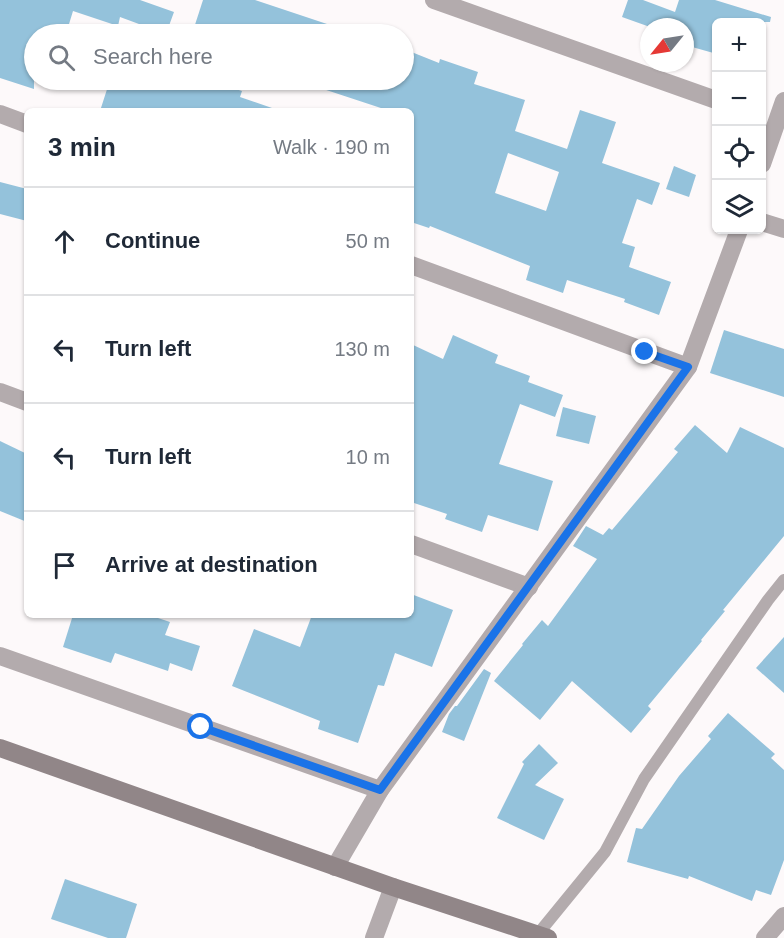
<!DOCTYPE html>
<meta charset="utf-8">
<style>
:root{--surface:#fff;--page:#f2f2f3;--text:#1f2937;--muted:#747a83;--line:#e0e1e3}
body{margin:0;font-family:Helvetica,sans-serif;background:var(--page);color:var(--text)}
.controls{position:absolute;right:18px;top:18px;display:grid;overflow:hidden;border-radius:9px;box-shadow:0 2px 4px #0004}
.controls button{width:54px;height:54px;display:grid;place-items:center;padding:0;border:0;border-bottom:2px solid var(--line);background:var(--surface);color:var(--text);font:30px sans-serif}
.compass{position:absolute;left:640px;top:18px;width:54px;height:54px;border-radius:50%;background:var(--surface);box-shadow:0 2px 4px #0004;rotate:240deg}
.stop{position:absolute;width:18px;height:18px;margin:-14px;border:4px solid #1a73e8;border-radius:50%;background:#fff}
.stop.end{background:#1a73e8;border-color:#fff;box-shadow:0 2px 6px #0008}
.list{margin:0;padding:0;list-style:none}
h2{display:flex;justify-content:space-between;align-items:center;height:78px;margin:0;padding:0 24px;font-size:26px}
h2 small{font-size:20px;font-weight:400;color:var(--muted)}
.list li{display:grid;grid-template-columns:39px 1fr auto;gap:18px;align-items:center;box-sizing:border-box;height:108px;padding:0 24px;border-top:2px solid var(--line)}
.list b{display:block;font-size:22px;white-space:nowrap}
.list em{font-size:20px;font-style:normal;color:var(--muted)}
.icon{flex:none;width:33px;height:33px;fill:none;stroke:currentColor;stroke-width:2;stroke-linecap:round;stroke-linejoin:round}
.map{position:relative;flex:none;width:784px;height:938px;overflow:hidden}
.search{position:absolute;background:var(--surface);box-shadow:0 2px 4px #0004;left:24px;top:24px;width:390px;height:66px;display:flex;align-items:center;gap:15px;box-sizing:border-box;padding:0 21px;border-radius:33px;color:var(--muted);font-size:22px}
.panel{position:absolute;background:var(--surface);box-shadow:0 2px 4px #0004;left:24px;top:108px;width:390px;height:510px;border-radius:9px}
.map>svg:first-child{display:block}
.building{fill:#94c2db;fill-rule:evenodd}
.lines{fill:none;stroke-linecap:round;stroke-linejoin:round}
.lane{stroke:#b3abad;stroke-width:12}
.street{stroke:#b3abad;stroke-width:18}
.secondary{stroke:#918688;stroke-width:18}
.route{stroke:#1a73e8;stroke-width:8}
</style>
<div class="map">
<svg width="784" height="938" viewBox="0 0 784 938">
<rect width="100%" height="100%" fill="#fdf9fa"/>
<!-- building -->
<g class="building">
<polygon points="0,0 140,0 174,12 166,34 120,17 118,26 73,11 66,34 34,34 34,89 0,78"/>
<polygon points="203,0 255,0 348,31 348,34 192,34"/>
<polygon points="628,0 643,0 675,12 679,0 715,0 771,17 770,22 717,22 717,54 685,45 685,27 650,27 622,17"/>
<path d="M404,49l35,14 1,-4 38,13 -4,12 51,16 -10,31 52,18 13,-39 36,12 -14,41 58,20 -8,22 -15,-6 -15,44 13,4 -6,20 42,15 -12,33 -35,-13 1,-3 -58,-19 -4,13 -37,-13 4,-14 -100,-40 -1,2 -18,-6v-111h-21l-82,-27 1,-4h95zM508,153l51,19 -13,39 -51,-18z"/>
<polygon points="110,80 191,80 221,90 223,85 242,91 240,97 272,108 271,111 100,111"/>
<polygon points="674,166 696,175 689,197 666,189"/>
<polygon points="0,182 27,189 27,221 0,214"/>
<polygon points="724,330 784,349 784,397 710,373"/>
<polygon points="453,335 498,355 495,363 530,376 528,382 563,395 555,417 520,404 499,464 553,481 538,531 488,515 482,532 445,519 447,514 411,502 411,344 443,359"/>
<polygon points="563,407 596,416 589,444 556,436"/>
<polygon points="695,425 727,453 740,427 784,448 784,536 723,610 725,611 701,640 702,641 648,706 651,709 631,733 572,681 540,720 494,681 523,645 522,644 542,620 548,626 597,559 573,546 586,526 603,535 609,528 612,530 678,452 674,449"/>
<polygon points="0,441 27,454 27,522 0,511"/>
<polygon points="411,594 453,610 432,667 395,653 384,686 378,685 358,743 318,729 320,721 232,686 254,629 300,647 312,615 411,615"/>
<polygon points="73,615 149,615 170,622 165,635 200,646 192,671 170,663 168,671 115,653 111,663 63,647"/>
<polygon points="784,637 784,693 756,668"/>
<polygon points="484,669 491,673 464,741 442,732 449,714 455,706 457,706"/>
<polygon points="728,713 775,754 771,758 784,770 784,860 771,895 756,890 752,901 689,876 688,879 627,862 636,828 642,829 679,776 711,739 708,736"/>
<polygon points="539,744 558,763 535,785 564,799 544,840 497,818 524,764 522,762"/>
<polygon points="65,879 137,904 126,938 108,938 51,919"/>
</g>
<g class="lines">
<!-- lane -->
<polyline class="lane" points="538,934 605,852 644,779 768,600 784,580"/>
<!-- street -->
<g class="street">
<polyline points="434,0 716,100"/>
<polyline points="0,114 27,124"/>
<polyline points="762,164 784,101"/>
<polyline points="762,222 784,229"/>
<polyline points="411,265 688,367"/>
<polyline points="0,392 27,402"/>
<polyline points="411,544 529,587"/>
<polyline points="0,656 380,790"/>
<polyline points="335,867 380,790 688,367 739,230"/>
<polyline points="374,938 393,887"/>
<polyline points="765,938 784,916"/>
</g>
<!-- secondary -->
<polyline class="secondary" points="0,748 393,887 548,938"/>
</g>
<g class="lines">
<!-- route -->
<polyline class="route" points="201,727 380,790 688,367 645,352"/>
</g>
</svg>
<div class="controls">
<button>+</button>
<button>−</button>
<button><svg class="icon" aria-label="locate" viewBox="0 0 24 24"><circle cx="12" cy="12" r="6"/><path d="M12 2v4M12 18v4M2 12h4M18 12h4"/></svg></button>
<button><svg class="icon" aria-label="layers" viewBox="0 0 24 24"><path d="M12 4l9 5-9 5-9-5zM3 14l9 5 9-5"/></svg></button>
</div>
<svg class="compass" viewBox="-18 -18 36 36"><path d="M0-13l5 13h-10z" fill="#e53935"/><path d="M0 13l5-13h-10z" fill="#747a83"/></svg>
<div class="stop" style="left:201px;top:727px"></div>
<div class="stop end" style="left:645px;top:352px"></div>
<div class="search"><svg class="icon" aria-label="search" viewBox="0 0 24 24"><circle cx="10" cy="10" r="6"/><path d="M15 15l6 6"/></svg>Search here</div>
<section class="panel">
<h2>3 min<small>Walk · 190 m</small></h2>
<ul class="list">
<li><svg class="icon" aria-label="ahead" viewBox="0 0 24 24"><path d="M12 20V5M6 11l6-6 6 6"/></svg><div><b>Continue</b></div><em>50 m</em></li>
<li><svg class="icon" aria-label="left" viewBox="0 0 24 24"><path d="M17 20v-9H6M10 6l-5 5 5 5"/></svg><div><b>Turn left</b></div><em>130 m</em></li>
<li><svg class="icon" aria-label="left" viewBox="0 0 24 24"><path d="M17 20v-9H6M10 6l-5 5 5 5"/></svg><div><b>Turn left</b></div><em>10 m</em></li>
<li><svg class="icon" aria-label="arrive" viewBox="0 0 24 24"><path d="M6 21V4h12l-3 4 3 4H6"/></svg><div><b>Arrive at destination</b></div></li>
</ul>
</section>
</div>
